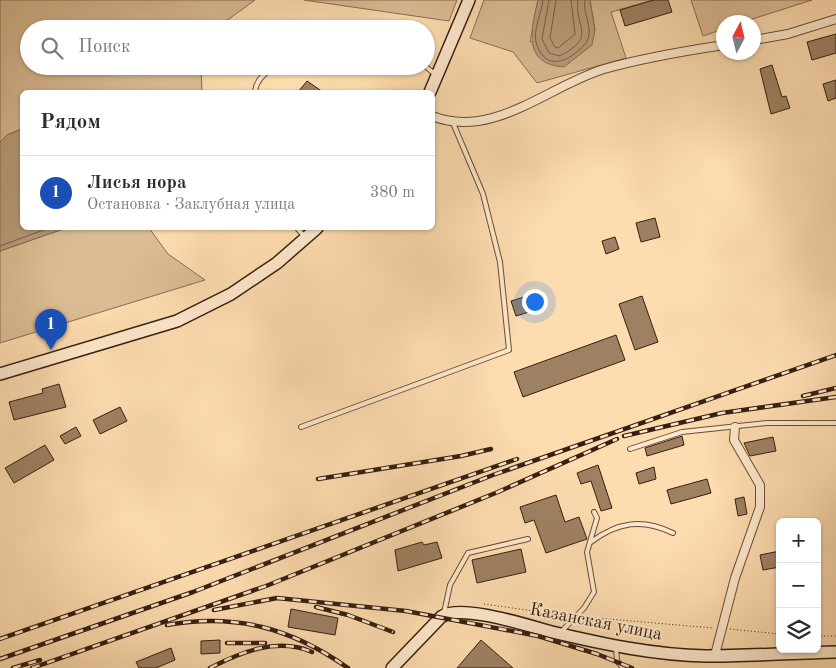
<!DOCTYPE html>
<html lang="ru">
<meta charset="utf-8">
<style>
:root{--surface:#fff;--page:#f7f7f7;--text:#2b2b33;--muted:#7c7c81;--line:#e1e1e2;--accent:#7c3aed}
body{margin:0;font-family:"Old Standard TT",serif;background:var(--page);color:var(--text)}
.controls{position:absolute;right:15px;bottom:15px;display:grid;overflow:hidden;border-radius:8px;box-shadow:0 1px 4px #0004}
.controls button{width:45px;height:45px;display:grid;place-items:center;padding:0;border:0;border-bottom:1px solid var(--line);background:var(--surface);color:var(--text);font:25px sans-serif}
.compass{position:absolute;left:716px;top:15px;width:45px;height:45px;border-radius:50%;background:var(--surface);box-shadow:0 1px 4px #0004;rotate:7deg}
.you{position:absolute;left:534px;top:301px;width:18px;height:18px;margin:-12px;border:4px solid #fff;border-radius:50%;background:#1a73e8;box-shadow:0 0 0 8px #1a73e833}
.badge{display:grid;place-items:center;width:32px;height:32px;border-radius:50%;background:var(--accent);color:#fff;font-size:16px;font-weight:700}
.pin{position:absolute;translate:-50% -41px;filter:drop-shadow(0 1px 2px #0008)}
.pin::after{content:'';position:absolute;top:26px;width:18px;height:15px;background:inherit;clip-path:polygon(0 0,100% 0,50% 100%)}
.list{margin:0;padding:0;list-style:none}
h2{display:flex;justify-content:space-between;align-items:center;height:65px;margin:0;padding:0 20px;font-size:21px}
h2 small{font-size:16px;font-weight:400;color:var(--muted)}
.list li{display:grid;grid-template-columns:32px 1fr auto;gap:15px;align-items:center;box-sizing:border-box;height:75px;padding:0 20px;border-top:1px solid var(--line)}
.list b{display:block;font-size:19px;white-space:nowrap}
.list p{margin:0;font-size:16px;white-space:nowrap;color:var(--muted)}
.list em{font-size:16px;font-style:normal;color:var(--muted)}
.icon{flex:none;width:28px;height:28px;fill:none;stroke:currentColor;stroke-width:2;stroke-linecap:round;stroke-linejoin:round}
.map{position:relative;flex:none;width:836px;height:668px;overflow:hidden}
.search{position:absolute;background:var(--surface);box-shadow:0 1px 4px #0004;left:20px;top:20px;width:415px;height:55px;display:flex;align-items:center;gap:12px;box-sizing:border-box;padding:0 18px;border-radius:28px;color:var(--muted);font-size:19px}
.panel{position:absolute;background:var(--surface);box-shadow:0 1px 4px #0004;left:20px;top:90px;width:415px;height:140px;border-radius:8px}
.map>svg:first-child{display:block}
.green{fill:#dbbc94;stroke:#896d52}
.water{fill:#ba9b79;stroke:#86694f}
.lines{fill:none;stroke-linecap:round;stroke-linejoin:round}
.shore{stroke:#785c45;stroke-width:1}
.building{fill:#9e8163;stroke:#371e11}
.service-casing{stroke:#684e38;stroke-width:6}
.minor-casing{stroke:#684e38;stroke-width:10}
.secondary-casing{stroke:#371e11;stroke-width:14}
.path{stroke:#371e11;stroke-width:1;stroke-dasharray:1 2.5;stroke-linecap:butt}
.service{stroke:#fee8cb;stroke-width:4}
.minor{stroke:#fee8cb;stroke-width:8}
.secondary{stroke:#fee8cb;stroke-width:11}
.rail-casing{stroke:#371e11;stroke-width:4.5}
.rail{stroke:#fee8cb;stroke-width:2.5;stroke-dasharray:8;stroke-linecap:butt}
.labels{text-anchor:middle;stroke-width:4;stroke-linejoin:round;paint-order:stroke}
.street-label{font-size:18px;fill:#371e11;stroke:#fee8cb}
</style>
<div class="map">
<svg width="836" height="668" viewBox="0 0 836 668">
<rect width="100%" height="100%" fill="#fddcaf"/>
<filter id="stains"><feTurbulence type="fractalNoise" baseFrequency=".004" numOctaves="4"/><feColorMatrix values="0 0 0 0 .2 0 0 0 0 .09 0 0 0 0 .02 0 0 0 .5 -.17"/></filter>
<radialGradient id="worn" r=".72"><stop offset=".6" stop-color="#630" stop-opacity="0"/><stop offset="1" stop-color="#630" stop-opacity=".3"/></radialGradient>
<!-- green -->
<g class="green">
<polygon points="0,0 255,0 215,29 29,29 29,66 201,66 202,92 22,92 22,129 7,135 0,142"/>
<polygon points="304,0 457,0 449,21"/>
<polygon points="484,0 538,0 530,42 595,30 590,0 653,0 611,12 626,58 537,83 513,52 470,38"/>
<polygon points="691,0 812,0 743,22 724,22 723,29 703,36"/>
<polygon points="66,228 149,228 168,254 205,280 0,343 0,251"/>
</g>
<!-- water -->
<g class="water">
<path d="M538,0h52l5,30 -3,15 -28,22c-42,-3 -33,-37 -26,-67z"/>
<polygon points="22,129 22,228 66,228 0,251 0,142 7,135"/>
</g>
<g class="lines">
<!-- shore -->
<g class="shore">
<path d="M543,0c-1,12 -10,29 -7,42 7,26 27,23 43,8 3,-3 7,-6 8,-9 7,-13 -5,-27 -2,-41"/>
<path d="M549,0l-7,39 7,14 11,3c38,-20 14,-28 18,-56"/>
<polyline points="556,0 550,38 555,47 558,48 575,34 571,0"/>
<polyline points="0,246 49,228"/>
</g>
</g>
<!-- building -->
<g class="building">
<polygon points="654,0 668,0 672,12 625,26 620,10"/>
<polygon points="836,34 836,53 812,60 807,42"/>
<polygon points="772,65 782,97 786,96 790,108 771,114 760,69"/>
<polygon points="836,80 836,98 828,101 823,84"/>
<polygon points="307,81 323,92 298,92"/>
<polygon points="655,218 660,237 641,242 636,223"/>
<polygon points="615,237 619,249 606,254 602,241"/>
<polygon points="534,294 539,309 516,316 511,301"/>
<polygon points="642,296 658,342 635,350 619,304"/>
<polygon points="616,335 625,360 523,397 514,372"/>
<polygon points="59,384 66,407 14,420 9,402 43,393 42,389"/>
<polygon points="120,407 127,421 100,434 93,420"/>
<polygon points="76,427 81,436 65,444 60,436"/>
<polygon points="682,436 684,445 647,456 645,448"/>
<polygon points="773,437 776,451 750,456 744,443"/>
<polygon points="45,445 54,460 14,483 5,468"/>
<polygon points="598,465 612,508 601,511 591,481 581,484 577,473"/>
<polygon points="654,467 656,479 639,484 636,473"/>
<polygon points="707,479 711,493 671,504 667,490"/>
<polygon points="556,495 565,522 579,517 587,539 546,553 534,520 525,523 520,507"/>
<polygon points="744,497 747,514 738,516 735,499"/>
<polygon points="422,542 424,545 437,542 442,558 398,571 395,550"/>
<polygon points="521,549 526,572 477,583 472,560"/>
<polygon points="780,551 780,567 763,570 760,555"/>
<polygon points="291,609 338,618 335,635 288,627"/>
<polygon points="220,640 220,653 201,654 201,641"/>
<polygon points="481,640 513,668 457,668"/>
<polygon points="171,648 175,660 156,668 139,668 136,662"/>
</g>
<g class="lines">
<!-- service casing -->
<g class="service-casing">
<g id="service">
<polyline points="425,66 436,75"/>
<path d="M255,92c1,-13 13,-23 25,-26"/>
<polyline points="297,228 304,236"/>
<polyline points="301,427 509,350 500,262 483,194 453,123"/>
<polyline points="630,449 682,432 767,423 836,423"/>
<path d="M591,542c27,-20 51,-24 82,-9"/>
<polyline points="444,613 450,585 468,553 528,539"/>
<polyline points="561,632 584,608 594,592 587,552 597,518 594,512"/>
<polyline points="616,648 617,661 623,668"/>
</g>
</g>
<!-- minor casing -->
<g class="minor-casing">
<g id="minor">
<polyline points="754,40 788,34 836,19"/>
<path d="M432,116c61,24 116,-30 172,-47 39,-11 80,-18 120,-24"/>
<polyline points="715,655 735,578 760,507 760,485 734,440 735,427"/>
</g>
</g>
<!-- secondary casing -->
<g class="secondary-casing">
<g id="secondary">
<polyline points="430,92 469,0"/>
<polyline points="0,374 177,321 231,294 277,263 317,228"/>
<path d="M392,668l49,-51c19,-14 88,9 111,15 51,12 102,23 154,24 43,0 87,-3 130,-4"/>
</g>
</g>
<!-- path -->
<g class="path">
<polyline points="484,604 569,616"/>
<polyline points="585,617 713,628"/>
<polyline points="730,629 780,634"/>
<polyline points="817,636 836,636"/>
</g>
<!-- service -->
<use href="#service" class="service"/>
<!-- minor -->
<use href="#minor" class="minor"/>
<!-- secondary -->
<use href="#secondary" class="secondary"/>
<!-- rail casing -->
<g class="rail-casing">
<g id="rail">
<polyline points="803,396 836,388"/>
<polyline points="624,436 722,413 836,397"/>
<polyline points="318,479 461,456 491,449"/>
<polyline points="316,607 348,615 393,632"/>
<polyline points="214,610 277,598 406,611 538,636 597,654 632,668"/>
<path d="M167,625c69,-12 124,3 181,43"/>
<polyline points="0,639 517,459"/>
<polyline points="227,643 265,643"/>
<polyline points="0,659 193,592 493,475 836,355"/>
<polyline points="13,668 40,660"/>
<polyline points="32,668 266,586 498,492 617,439"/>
<path d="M210,668c31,-16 67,-31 102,-16"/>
</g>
</g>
<!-- rail -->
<use href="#rail" class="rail"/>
</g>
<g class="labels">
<!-- street labels -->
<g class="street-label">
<text transform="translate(596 621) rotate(11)" y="6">Казанская улица</text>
</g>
</g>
<rect width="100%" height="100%" filter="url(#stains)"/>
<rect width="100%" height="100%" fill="url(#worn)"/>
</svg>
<div class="controls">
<button>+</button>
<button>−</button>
<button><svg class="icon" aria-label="layers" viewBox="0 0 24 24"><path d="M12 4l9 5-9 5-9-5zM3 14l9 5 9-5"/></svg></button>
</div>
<svg class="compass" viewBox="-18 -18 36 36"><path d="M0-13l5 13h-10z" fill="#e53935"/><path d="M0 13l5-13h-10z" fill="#7c7c81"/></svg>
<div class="you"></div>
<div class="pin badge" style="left:51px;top:350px;background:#1a4fb4">1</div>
<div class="search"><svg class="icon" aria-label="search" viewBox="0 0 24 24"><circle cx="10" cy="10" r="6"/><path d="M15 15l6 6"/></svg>Поиск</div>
<section class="panel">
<h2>Рядом<small></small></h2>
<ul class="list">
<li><span class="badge" style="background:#1a4fb4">1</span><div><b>Лисья нора</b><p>Остановка · Заклубная улица</p></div><em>380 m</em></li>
</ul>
</section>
</div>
